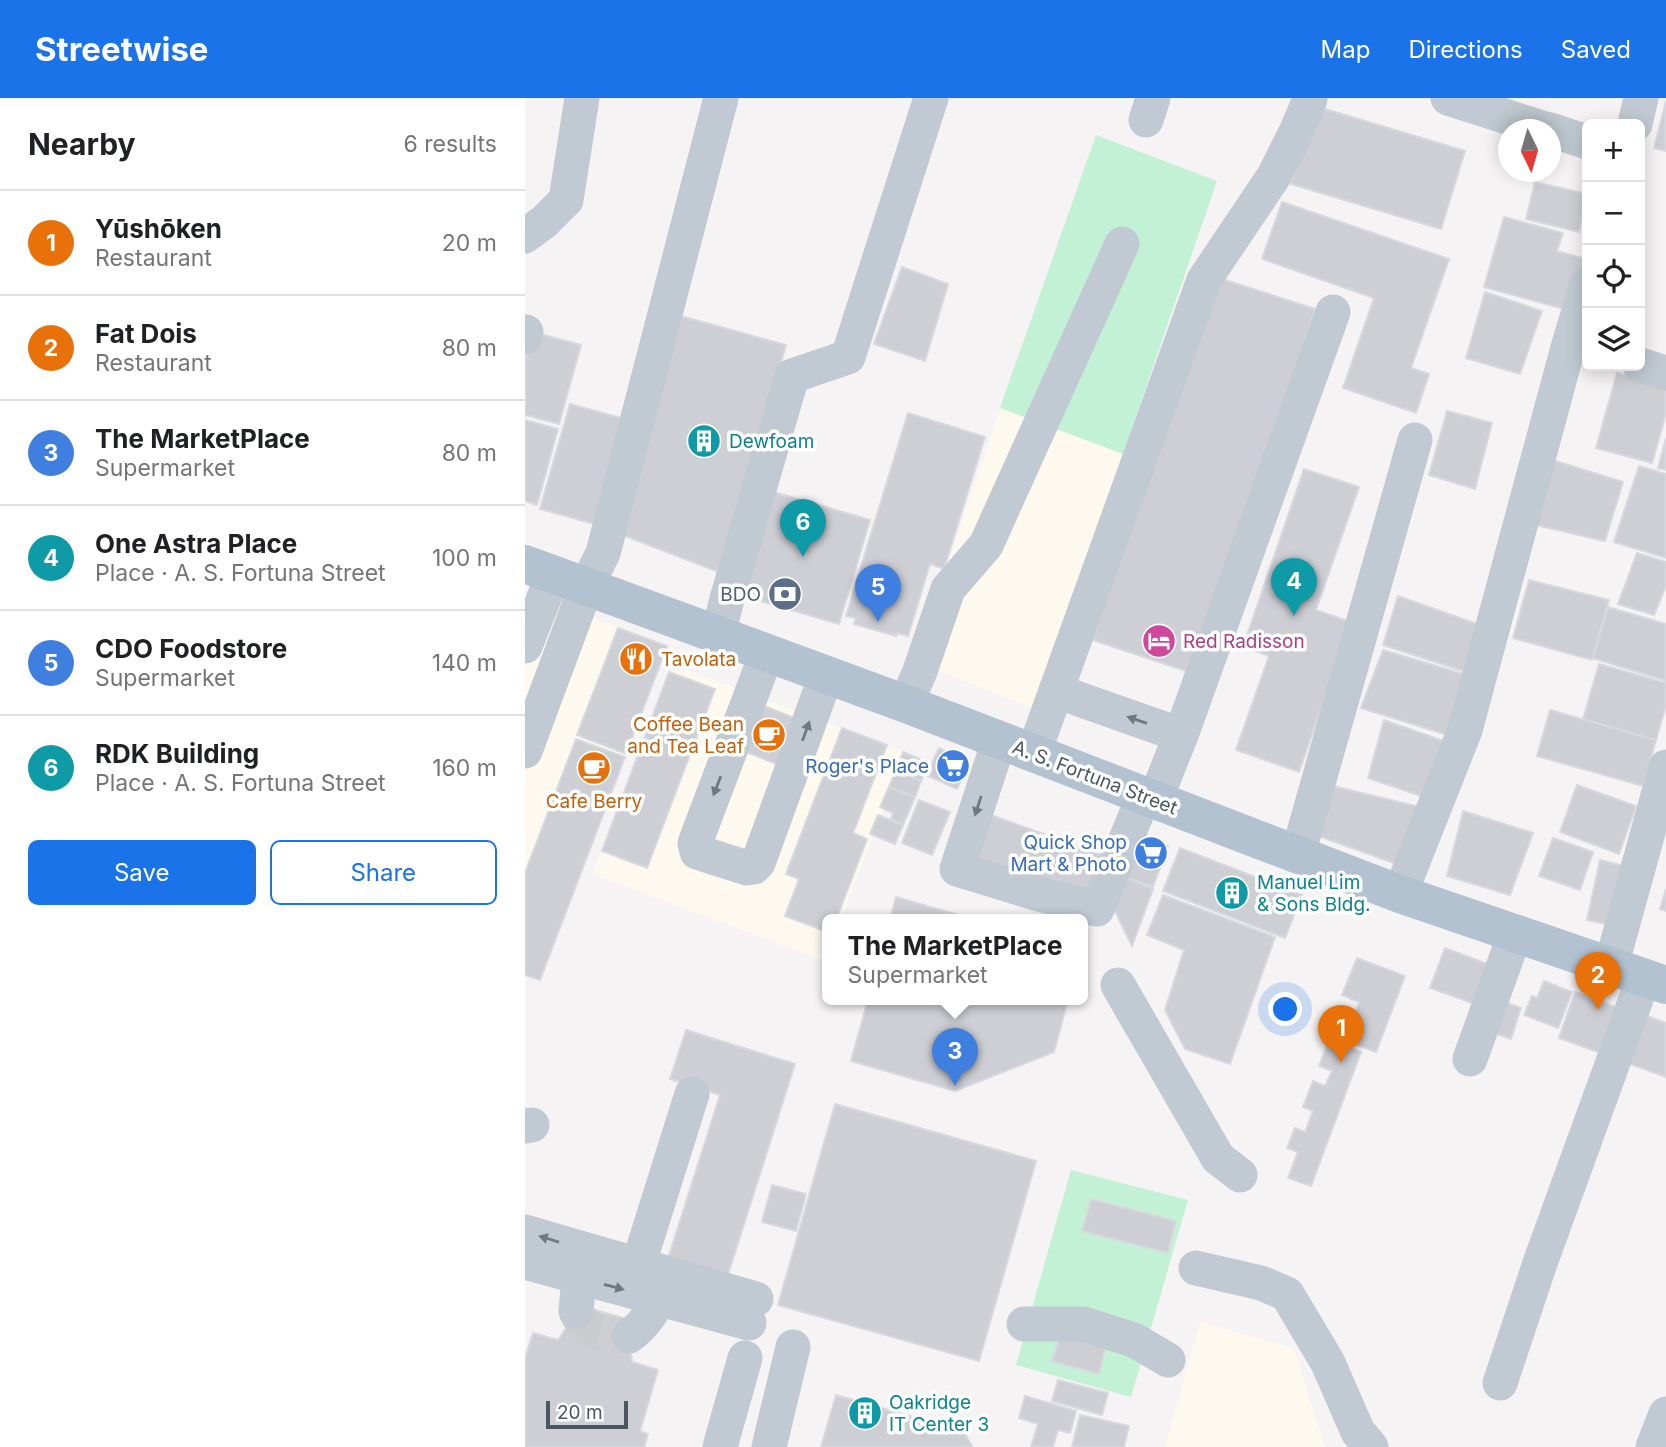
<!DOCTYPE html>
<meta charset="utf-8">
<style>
:root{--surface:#fff;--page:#f6f6f6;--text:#202124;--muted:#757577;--line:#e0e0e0;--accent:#1a73e8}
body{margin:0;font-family:Inter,sans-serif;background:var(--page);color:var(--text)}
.controls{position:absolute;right:21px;top:21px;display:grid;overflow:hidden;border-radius:10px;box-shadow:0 4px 18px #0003}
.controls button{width:63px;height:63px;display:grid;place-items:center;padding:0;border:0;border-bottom:2px solid var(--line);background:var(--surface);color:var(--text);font:35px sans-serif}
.compass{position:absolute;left:973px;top:21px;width:63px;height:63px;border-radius:50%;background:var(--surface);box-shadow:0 4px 18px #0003;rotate:175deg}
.scale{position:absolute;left:21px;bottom:18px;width:82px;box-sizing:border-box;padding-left:7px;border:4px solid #4a5661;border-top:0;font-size:19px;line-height:24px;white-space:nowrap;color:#4a5661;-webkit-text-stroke:5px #fff;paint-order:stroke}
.you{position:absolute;left:761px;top:912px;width:24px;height:24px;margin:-18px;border:5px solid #fff;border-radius:50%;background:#1a73e8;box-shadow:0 0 0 10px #1a73e833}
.badge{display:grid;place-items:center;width:46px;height:46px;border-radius:50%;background:var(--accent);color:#fff;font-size:23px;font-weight:700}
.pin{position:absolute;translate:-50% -58px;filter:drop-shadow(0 2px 4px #0008)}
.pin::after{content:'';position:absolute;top:37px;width:24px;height:21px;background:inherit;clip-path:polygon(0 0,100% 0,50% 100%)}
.popup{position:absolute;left:297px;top:816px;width:266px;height:91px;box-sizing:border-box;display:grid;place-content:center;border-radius:10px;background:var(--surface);filter:drop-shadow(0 2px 5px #0005);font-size:23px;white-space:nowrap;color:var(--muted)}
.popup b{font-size:26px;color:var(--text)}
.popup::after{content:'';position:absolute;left:50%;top:100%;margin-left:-14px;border:14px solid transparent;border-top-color:var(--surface)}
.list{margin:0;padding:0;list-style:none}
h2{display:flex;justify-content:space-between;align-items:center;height:91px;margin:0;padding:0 28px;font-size:30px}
h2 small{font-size:23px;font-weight:400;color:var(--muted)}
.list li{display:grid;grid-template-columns:46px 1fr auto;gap:21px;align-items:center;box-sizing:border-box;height:105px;padding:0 28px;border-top:2px solid var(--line)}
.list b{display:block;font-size:26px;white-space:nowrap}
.list p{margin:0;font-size:23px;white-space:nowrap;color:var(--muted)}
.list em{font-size:23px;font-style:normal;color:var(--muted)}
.actions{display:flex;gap:14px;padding:21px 28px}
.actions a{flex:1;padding:16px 0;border:2px solid var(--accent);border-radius:10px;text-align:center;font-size:24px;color:var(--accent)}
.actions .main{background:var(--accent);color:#fff}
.icon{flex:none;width:38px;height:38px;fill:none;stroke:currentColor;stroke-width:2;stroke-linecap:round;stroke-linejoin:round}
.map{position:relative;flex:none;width:1141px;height:1349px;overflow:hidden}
header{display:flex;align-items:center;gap:42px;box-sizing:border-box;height:98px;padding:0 35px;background:var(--accent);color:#fff}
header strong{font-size:33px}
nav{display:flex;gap:38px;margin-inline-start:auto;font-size:24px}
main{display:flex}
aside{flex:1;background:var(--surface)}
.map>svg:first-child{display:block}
.commercial{fill:#fdf9ef}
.green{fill:#c3f1d5}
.building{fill:#cdcfd5;stroke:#d7d9de;stroke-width:2}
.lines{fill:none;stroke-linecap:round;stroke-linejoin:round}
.minor-tunnel{stroke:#caccce;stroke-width:35;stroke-dasharray:35 18;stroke-linecap:butt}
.minor{stroke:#c1cad2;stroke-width:35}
.major{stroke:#b3c2d1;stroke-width:38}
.oneway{fill:#6e7983}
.labels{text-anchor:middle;stroke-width:7;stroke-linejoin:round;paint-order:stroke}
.culture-label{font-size:19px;fill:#0d838f;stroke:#fff;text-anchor:start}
.service-label{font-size:19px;fill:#4e5e75;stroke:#fff;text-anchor:end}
.hotel-label{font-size:19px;fill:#b23c85;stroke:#fff;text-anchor:start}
.food-label{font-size:19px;fill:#c56008;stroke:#fff;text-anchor:start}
.shop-label{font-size:19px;fill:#366cbe;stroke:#fff;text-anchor:end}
.street-label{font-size:19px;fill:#4a5661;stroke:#fff}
</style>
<header>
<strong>Streetwise</strong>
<nav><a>Map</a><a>Directions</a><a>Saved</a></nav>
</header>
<main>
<aside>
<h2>Nearby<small>6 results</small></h2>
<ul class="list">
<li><span class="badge" style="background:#e8710a">1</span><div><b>Yūshōken</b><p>Restaurant</p></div><em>20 m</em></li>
<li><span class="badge" style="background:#e8710a">2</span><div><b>Fat Dois</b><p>Restaurant</p></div><em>80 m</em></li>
<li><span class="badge" style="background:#3f7fe0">3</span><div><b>The MarketPlace</b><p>Supermarket</p></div><em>80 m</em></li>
<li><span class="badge" style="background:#0f9aa8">4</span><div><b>One Astra Place</b><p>Place · A. S. Fortuna Street</p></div><em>100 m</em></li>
<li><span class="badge" style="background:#3f7fe0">5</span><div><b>CDO Foodstore</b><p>Supermarket</p></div><em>140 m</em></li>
<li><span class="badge" style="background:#0f9aa8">6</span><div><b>RDK Building</b><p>Place · A. S. Fortuna Street</p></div><em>160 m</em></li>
</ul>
<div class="actions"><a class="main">Save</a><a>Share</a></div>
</aside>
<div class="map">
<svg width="1141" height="1349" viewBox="0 0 1141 1349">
<rect width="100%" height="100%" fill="#f5f3f3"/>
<!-- commercial -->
<g class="commercial">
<polygon points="475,310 598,356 511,612 390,563"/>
<polygon points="0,495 142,548 15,882 0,877"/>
<polygon points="147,566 380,654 316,822 302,822 302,856 300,863 67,776"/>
<polygon points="675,1224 769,1250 800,1349 640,1349"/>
</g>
<!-- green -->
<g class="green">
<polygon points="571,37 692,83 598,356 475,310"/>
<polygon points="546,1072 663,1102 606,1299 491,1267"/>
</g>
<!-- building -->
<g class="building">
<polygon points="1141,3 1141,53 1129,50"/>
<polygon points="790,8 940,53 916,131 766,86"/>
<polygon points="1010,84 1062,96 1054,134 1001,121"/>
<polygon points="757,104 924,161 886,270 904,276 891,315 818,290 849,200 737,161"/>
<polygon points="979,119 1038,135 1032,153 1061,161 1046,213 959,189"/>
<polygon points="377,169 423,186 400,263 349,246"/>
<polygon points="688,178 790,211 670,576 568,542"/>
<polygon points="960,194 1017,213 995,276 941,260"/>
<polygon points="156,218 261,247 196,475 100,438"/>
<polygon points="8,234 56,247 34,326 0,317 0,263"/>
<polygon points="1092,275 1141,288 1141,316 1127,365 1071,350"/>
<polygon points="45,306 107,323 77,428 15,411"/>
<polygon points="922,313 967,325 950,391 904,377"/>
<polygon points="383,315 460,339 419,471 405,466 383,538 372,535 371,538 329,526 331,520 321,518"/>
<polygon points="0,322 33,331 12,407 0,403"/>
<polygon points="1141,340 1141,372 1133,370"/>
<polygon points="1024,361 1098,384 1080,443 1002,425"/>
<polygon points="1114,368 1141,376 1141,460 1089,444"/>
<polygon points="779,371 834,389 791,512 826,524 774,674 711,652 744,558 718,549"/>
<polygon points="242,392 345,422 314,526 211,496"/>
<polygon points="1112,455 1141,464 1141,488 1129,517 1093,506"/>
<polygon points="1004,482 1084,502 1067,562 988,540"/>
<polygon points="873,498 963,530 950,577 858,547"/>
<polygon points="1083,509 1141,526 1141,583 1068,560"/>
<polygon points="93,530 142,548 101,656 52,637"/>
<polygon points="858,552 942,577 922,637 836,610"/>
<polygon points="1074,566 1141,585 1141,608 1131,642 1058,621"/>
<polygon points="144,574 190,591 122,770 77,753"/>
<polygon points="234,606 272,621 254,667 216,652"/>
<polygon points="1025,612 1131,642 1118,688 1012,658"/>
<polygon points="859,622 919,643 899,699 843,680"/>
<polygon points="317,630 362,647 328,735 342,741 311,822 302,822 302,834 260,818 274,781 261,776"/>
<polygon points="51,641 100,659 15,882 0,877 0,775"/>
<polygon points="414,650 444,665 432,691 401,677"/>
<polygon points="378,654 404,665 396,683 371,672"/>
<polygon points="371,672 396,683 390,699 364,689"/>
<polygon points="1052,687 1111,708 1094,756 1035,734"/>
<polygon points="808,688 895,709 874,767 793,738"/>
<polygon points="364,689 390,699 378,727 366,721 368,715 355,709"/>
<polygon points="394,702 425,714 407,757 377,745"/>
<polygon points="455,713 588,761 569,804 441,765"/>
<polygon points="938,713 1008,735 985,797 922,778"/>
<polygon points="353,717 378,727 370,746 345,736"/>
<polygon points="613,737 643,748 628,789 598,778"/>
<polygon points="1028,740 1068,754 1055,792 1014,778"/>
<polygon points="655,750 777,797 760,840 638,793"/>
<polygon points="1075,762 1103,769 1090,828 1062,822"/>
<polygon points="597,778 628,791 607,848 586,805"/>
<polygon points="1141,791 1141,813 1135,811"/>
<polygon points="638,797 750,839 705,966 660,951 640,912 659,852 622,837"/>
<polygon points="371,799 450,822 365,822"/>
<polygon points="920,850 973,870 958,909 905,890"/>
<polygon points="832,860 880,878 851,954 805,937 815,913 829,918 834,904 817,897"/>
<polygon points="1019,883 1047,894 1033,930 999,917 1007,898 1012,900"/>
<polygon points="1050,894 1102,913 1086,959 1034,940"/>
<polygon points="970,900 996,910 986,941 959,932"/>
<polygon points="343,902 543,902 529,954 430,993 326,963"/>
<polygon points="1120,917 1141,925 1141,979 1102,965"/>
<polygon points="161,932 270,966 200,1186 141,1167 195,997 145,981"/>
<polygon points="804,942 836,954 786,1088 763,1080 773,1054 762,1050 770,1030 780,1034 788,1013 778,1009 788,983 800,988 807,973 794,968"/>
<polygon points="310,1006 511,1063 454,1263 253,1207"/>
<polygon points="247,1087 281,1096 271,1133 237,1124"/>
<polygon points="566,1101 651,1123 643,1155 557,1133"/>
<polygon points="56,1208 102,1221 107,1264 133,1272 115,1333 123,1336 119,1349 0,1349 0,1260 8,1235 33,1242"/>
<polygon points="537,1236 582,1244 574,1276 526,1263"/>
<polygon points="533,1282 583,1295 577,1317 527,1303"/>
<polygon points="311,1297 438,1333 448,1349 296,1349"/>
<polygon points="500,1298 551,1313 545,1335 533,1332 528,1349 506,1349 513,1326 494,1320"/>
<polygon points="555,1317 604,1328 599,1349 547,1349"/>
</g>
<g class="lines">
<!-- minor-tunnel -->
<path class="minor-tunnel" d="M51,1213c11,25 28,24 53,25"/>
<!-- minor -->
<g class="minor">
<polyline points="923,0 1023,32"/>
<polyline points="621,22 628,0"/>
<polyline points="1110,26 1116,0"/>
<polyline points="1026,32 1062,44"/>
<polyline points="0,138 19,124 41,102 57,0"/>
<polyline points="0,239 1,234"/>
<polyline points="1115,267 1141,275"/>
<polyline points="193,537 202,501 267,278 323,259 406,0"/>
<polyline points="0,548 28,477"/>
<polyline points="242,555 170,745 172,754 222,770 229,769 233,765 301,578"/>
<polyline points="531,593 656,637 630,702"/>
<polyline points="381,606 395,573 423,491 461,447 597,146"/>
<polyline points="656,637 808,214"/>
<polyline points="474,643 432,771 510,795 572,811 619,698"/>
<polyline points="0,653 61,489 78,455 196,0"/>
<polyline points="509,654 679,182 749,78 771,34 785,1"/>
<polyline points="773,756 890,342"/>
<polyline points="875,796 940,632 1044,246 1062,186"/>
<polyline points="1086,868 1141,669"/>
<polyline points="593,887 693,1060 715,1077"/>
<polyline points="945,961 990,836"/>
<polyline points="0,1028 7,1027"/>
<polyline points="0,1134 231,1201"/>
<polyline points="0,1164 224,1225"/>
<polyline points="113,1168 167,996"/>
<polyline points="671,1170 736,1185 762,1196 803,1265 833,1334 846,1349"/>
<polyline points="51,1213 54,1179 58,1158"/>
<polyline points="499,1226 558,1226 609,1242 643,1262"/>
<path d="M104,1238c19,-13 30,-34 37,-55"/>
<polyline points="975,1285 1015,1165 1119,879"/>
<polyline points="195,1349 220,1260"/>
<polyline points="244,1349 268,1249"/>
<polyline points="1128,1349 1141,1316"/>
</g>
<!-- major -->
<polyline class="major" points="0,466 381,606 875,796 1141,887"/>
</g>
<!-- one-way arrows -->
<defs><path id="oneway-solid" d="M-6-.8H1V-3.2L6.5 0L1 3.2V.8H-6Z" transform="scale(1.75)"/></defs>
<g class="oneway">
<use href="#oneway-solid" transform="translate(612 622) rotate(-161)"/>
<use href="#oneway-solid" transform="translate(281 633) rotate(-70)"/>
<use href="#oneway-solid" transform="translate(192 688) rotate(111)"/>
<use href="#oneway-solid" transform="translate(453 708) rotate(108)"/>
<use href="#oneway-solid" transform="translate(24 1141) rotate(-163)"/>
<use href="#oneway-solid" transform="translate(89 1189) rotate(15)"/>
</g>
<!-- icons -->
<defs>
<g id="building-disc" transform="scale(1.75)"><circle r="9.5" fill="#0f9aa8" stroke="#fff"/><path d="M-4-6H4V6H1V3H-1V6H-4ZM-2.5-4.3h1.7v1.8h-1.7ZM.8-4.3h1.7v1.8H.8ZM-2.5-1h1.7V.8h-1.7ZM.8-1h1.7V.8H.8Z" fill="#fff"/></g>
<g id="bank-disc" transform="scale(1.75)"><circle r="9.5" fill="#5c6f8a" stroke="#fff"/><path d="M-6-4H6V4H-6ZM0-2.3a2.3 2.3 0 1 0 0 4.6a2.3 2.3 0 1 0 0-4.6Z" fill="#fff"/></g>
<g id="hotel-disc" transform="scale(1.75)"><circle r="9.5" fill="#d1479c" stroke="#fff"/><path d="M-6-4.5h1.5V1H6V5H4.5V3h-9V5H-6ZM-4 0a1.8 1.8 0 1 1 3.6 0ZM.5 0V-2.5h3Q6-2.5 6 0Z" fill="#fff"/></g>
<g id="restaurant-disc" transform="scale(1.75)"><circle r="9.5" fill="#e8710a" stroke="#fff"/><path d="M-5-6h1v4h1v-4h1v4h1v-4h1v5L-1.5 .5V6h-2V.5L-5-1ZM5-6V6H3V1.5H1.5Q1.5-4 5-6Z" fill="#fff"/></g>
<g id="cafe-disc" transform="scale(1.75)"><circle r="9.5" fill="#e8710a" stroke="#fff"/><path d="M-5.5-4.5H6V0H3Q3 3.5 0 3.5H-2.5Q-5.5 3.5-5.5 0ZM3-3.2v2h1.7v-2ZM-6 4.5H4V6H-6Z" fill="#fff"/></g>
<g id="supermarket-disc" transform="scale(1.75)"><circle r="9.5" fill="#3f7fe0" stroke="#fff"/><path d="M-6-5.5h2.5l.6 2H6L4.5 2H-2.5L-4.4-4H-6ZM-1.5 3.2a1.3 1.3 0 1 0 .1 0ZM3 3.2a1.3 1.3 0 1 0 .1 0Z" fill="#fff"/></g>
</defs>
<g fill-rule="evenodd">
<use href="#building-disc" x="179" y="343"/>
<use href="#bank-disc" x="260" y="496"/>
<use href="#hotel-disc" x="634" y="543"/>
<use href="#restaurant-disc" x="111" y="561"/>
<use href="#cafe-disc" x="244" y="637"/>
<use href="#supermarket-disc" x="428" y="668"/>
<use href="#cafe-disc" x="69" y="670"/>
<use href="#supermarket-disc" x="626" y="755"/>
<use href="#building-disc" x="707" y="795"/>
<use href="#building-disc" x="340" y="1315"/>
</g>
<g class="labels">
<!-- culture labels -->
<g class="culture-label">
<text x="204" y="350">Dewfoam</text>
<text x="732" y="791">Manuel Lim<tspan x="732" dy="22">&amp; Sons Bldg.</tspan></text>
<text x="364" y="1311">Oakridge<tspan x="364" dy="22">IT Center 3</tspan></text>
</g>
<!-- service labels -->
<g class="service-label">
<text x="236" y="503">BDO</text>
</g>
<!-- hotel labels -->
<g class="hotel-label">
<text x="658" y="550">Red Radisson</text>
</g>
<!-- food labels -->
<g class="food-label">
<text x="136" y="568">Tavolata</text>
<text x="219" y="633" text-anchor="end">Coffee Bean<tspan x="219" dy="22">and Tea Leaf</tspan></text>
<text x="69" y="710" text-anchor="middle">Cafe Berry</text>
</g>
<!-- shop labels -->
<g class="shop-label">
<text x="404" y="675">Roger's Place</text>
<text x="602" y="751">Quick Shop<tspan x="602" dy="22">Mart &amp; Photo</tspan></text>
</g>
<!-- street labels -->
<g class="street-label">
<text transform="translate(570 679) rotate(21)" y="7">A. S. Fortuna Street</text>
</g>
</g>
</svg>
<div class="controls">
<button>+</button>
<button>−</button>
<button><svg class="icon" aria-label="locate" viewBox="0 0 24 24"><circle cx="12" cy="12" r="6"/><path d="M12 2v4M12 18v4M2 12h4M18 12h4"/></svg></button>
<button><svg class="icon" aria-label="layers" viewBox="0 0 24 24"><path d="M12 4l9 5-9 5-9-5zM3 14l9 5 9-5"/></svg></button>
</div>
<svg class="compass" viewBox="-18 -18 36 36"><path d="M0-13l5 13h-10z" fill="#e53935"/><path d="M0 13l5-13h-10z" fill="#757577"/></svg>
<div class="scale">20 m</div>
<div class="you"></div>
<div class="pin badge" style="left:816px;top:965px;background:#e8710a">1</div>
<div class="pin badge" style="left:1073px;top:912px;background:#e8710a">2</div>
<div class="pin badge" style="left:430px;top:988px;background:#3f7fe0">3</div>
<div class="popup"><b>The MarketPlace</b>Supermarket</div>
<div class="pin badge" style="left:769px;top:518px;background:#0f9aa8">4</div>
<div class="pin badge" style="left:353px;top:524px;background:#3f7fe0">5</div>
<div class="pin badge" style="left:278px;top:459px;background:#0f9aa8">6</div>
</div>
</main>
